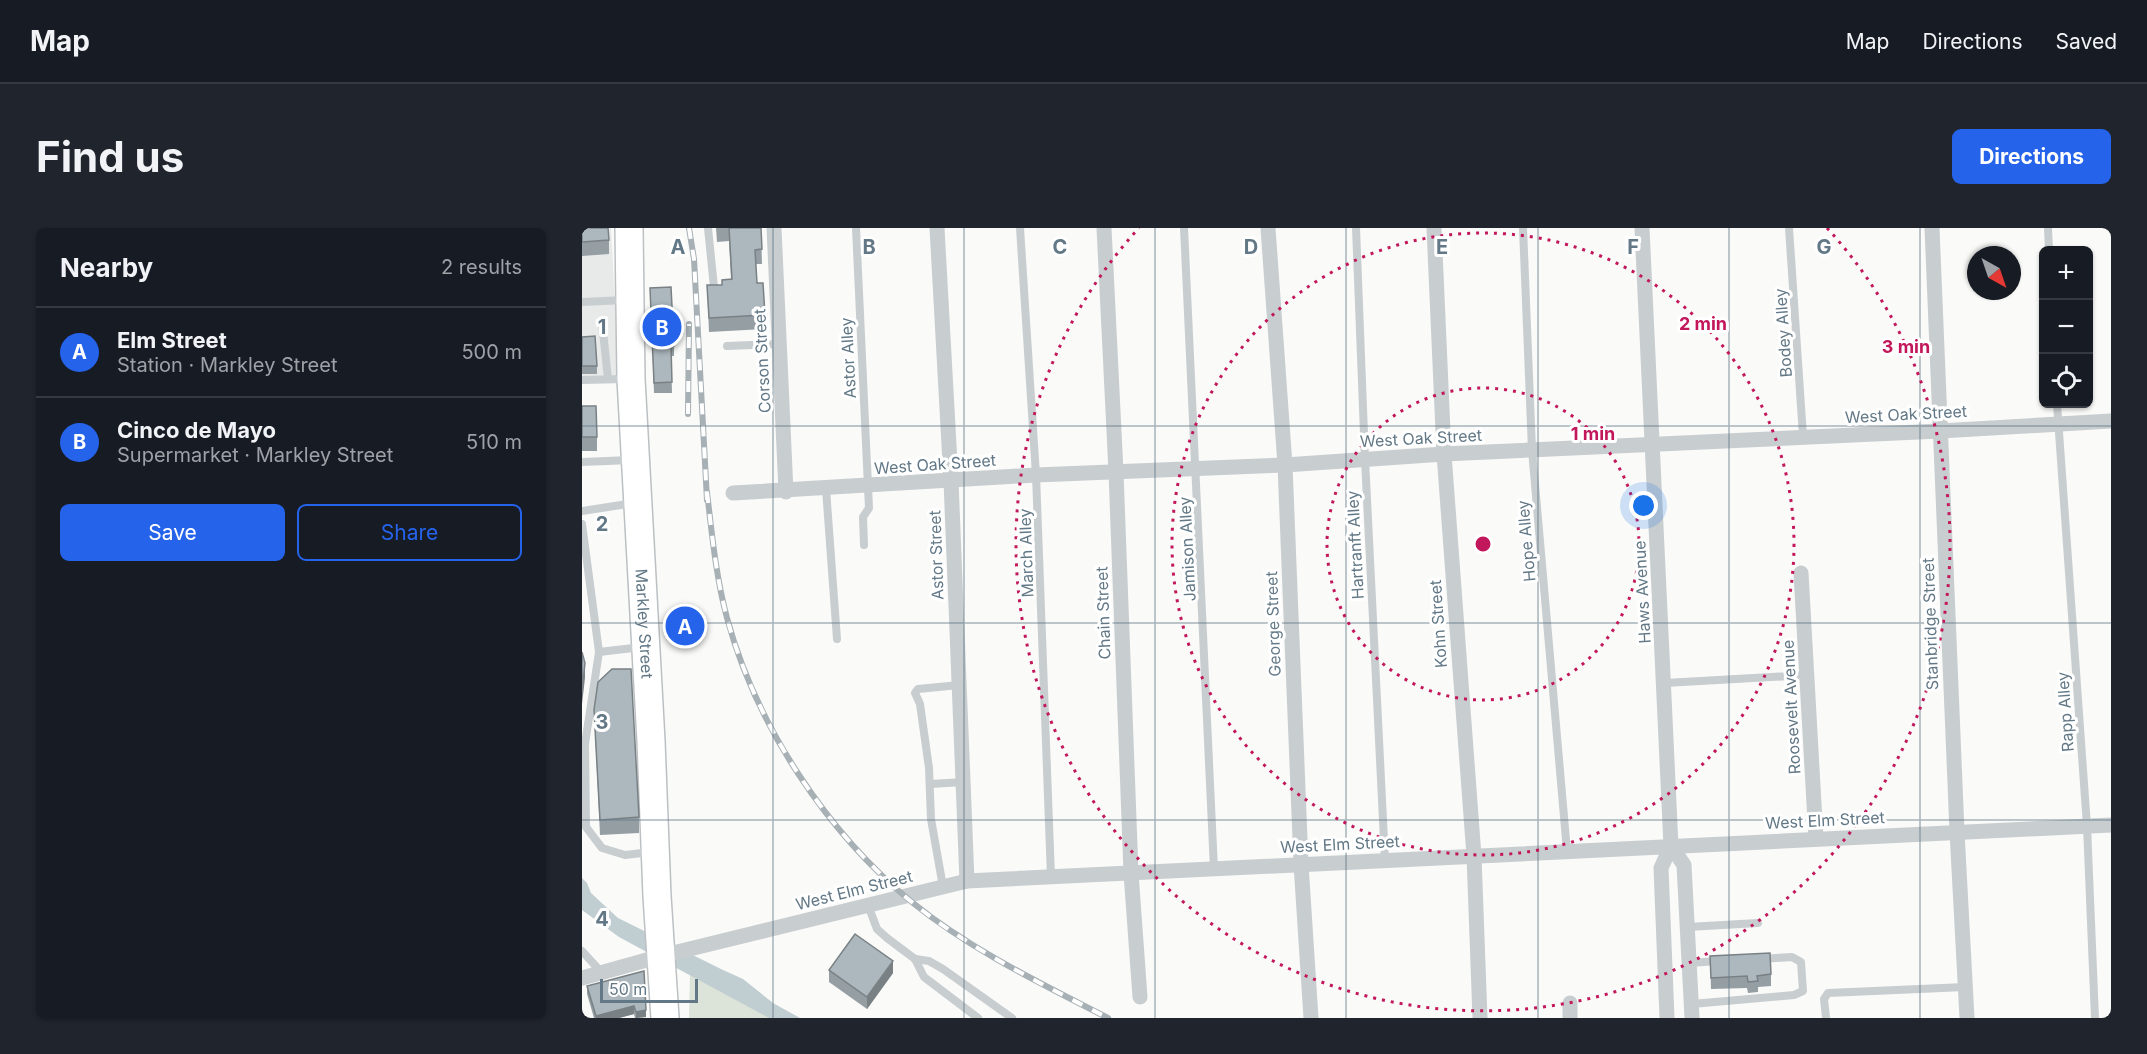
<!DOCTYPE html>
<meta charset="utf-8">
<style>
:root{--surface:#171b24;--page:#20242c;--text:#f1f3f6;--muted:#9ea1a6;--line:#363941;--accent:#2563eb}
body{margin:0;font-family:Inter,sans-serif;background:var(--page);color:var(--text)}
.controls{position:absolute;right:18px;top:18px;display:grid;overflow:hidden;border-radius:9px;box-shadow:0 2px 4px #0004}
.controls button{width:54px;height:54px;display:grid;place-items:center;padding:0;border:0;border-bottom:2px solid var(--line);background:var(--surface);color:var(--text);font:30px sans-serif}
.compass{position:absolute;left:1385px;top:18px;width:54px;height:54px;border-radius:50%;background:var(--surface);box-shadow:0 2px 4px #0004;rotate:140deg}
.scale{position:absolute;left:18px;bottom:15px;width:98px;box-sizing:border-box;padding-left:6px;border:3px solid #627886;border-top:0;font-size:16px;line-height:21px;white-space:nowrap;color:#627886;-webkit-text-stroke:4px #fff;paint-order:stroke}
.you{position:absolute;left:1062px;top:278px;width:21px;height:21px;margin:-15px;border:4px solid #fff;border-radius:50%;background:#1a73e8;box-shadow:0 0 0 9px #1a73e833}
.badge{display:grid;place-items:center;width:39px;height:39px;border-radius:50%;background:var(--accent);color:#fff;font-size:20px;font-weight:700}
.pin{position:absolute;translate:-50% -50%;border:3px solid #fff;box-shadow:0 2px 6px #0006}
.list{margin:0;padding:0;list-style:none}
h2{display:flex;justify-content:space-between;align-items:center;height:78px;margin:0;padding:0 24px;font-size:26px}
h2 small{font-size:20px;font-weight:400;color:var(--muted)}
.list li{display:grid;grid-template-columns:39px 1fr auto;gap:18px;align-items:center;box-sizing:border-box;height:90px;padding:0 24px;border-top:2px solid var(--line)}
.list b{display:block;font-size:22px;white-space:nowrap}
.list p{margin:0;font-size:20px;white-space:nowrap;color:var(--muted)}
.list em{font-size:20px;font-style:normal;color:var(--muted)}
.actions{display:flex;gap:12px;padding:18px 24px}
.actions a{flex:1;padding:14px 0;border:2px solid var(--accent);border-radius:9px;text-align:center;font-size:21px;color:var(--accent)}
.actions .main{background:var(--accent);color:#fff}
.icon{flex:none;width:33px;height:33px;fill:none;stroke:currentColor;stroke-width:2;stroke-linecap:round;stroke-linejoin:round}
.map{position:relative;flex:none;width:1529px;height:790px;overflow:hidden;border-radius:9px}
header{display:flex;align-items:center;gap:36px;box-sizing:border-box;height:84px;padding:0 30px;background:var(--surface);border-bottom:2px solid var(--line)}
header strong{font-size:28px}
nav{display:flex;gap:33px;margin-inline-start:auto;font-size:21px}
.intro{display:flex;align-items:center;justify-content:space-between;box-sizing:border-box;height:144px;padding:0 36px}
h1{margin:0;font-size:42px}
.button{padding:15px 27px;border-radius:9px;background:var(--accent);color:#fff;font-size:21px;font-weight:700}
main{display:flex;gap:36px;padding:0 36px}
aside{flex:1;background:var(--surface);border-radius:9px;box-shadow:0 2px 4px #0004}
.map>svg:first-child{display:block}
.built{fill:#e8eae9}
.green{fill:#dce3d8}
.water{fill:#c0cdd1}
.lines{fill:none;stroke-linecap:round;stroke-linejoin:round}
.highway-casing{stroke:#bcc0c3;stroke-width:30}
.lane{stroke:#c8cdd0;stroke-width:8}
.street{stroke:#c8cdd0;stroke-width:15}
.highway{stroke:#fff;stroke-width:27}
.rail-casing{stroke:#a7b0b5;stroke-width:6}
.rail{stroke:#fff;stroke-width:4;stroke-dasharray:11;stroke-linecap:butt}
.wall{fill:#959ea3}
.shaded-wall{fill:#798185}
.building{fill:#adb8be;stroke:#798185;stroke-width:1.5}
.grid{fill:none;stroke:#627886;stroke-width:1.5;stroke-opacity:0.55}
.ring{fill:none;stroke:#c2185b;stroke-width:3;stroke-dasharray:3 6}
.labels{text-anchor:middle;stroke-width:6;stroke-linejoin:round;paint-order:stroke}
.street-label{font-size:16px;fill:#627886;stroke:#fff}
.grid-label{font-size:20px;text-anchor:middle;font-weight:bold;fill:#627886;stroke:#fff;stroke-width:6;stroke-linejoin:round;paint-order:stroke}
.centre{fill:#c2185b;stroke:#fff;stroke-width:3}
.ring-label{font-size:18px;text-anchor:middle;font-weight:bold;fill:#c2185b;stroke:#fff;stroke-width:6;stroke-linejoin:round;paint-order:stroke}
</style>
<header>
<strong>Map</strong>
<nav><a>Map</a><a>Directions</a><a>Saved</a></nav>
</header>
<div class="intro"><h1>Find us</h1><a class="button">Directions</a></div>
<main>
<aside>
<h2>Nearby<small>2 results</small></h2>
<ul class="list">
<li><span class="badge">A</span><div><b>Elm Street</b><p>Station · Markley Street</p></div><em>500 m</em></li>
<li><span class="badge">B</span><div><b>Cinco de Mayo</b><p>Supermarket · Markley Street</p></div><em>510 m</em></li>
</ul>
<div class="actions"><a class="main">Save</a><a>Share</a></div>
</aside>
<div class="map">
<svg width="1529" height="790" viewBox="0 0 1529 790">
<rect width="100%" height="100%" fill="#fafaf8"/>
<!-- built -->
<polygon class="built" points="0,0 29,0 37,149 0,149"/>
<!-- green -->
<polygon class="green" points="108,743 189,790 107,790"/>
<!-- water -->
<polygon class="water" points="0,650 5,655 9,665 36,690 141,742 161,751 191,775 218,790 187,790 37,709 0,682"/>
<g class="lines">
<!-- highway casing -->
<g class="highway-casing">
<g id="highway">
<path id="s1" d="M47,0l2,151 20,362 6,155 8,122"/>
</g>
</g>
<!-- lane -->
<g class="lane">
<polyline points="126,0 132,59"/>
<polyline points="274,0 287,280 281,289 282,317"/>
<polyline points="438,0 454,247 469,649"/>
<polyline points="602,0 632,641"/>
<polyline points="774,0 783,231 803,632"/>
<polyline points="941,0 950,222 985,623"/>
<polyline points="1207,0 1221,208"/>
<polyline points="1466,0 1467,22"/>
<polyline points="0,74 44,72"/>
<polyline points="20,94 26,151"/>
<polyline points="145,118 197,116"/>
<polyline points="0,152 43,151"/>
<polyline points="1475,176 1505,598 1513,790"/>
<polyline points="0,234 49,232"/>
<polyline points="244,261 255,411"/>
<polyline points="0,283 52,275"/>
<polyline points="0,296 17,424 3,516 4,599 20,620 43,627 69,624"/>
<polyline points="17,424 60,419"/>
<polyline points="1083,455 1226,447"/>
<polyline points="348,556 382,554"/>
<polyline points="361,659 349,591 347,540 338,476 333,465 336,461 377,457"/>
<polyline points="286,677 295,701 305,710 333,731 347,733 361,741 430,790"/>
<polyline points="1106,699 1176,695"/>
<polyline points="0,723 20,745"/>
<polyline points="333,731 342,749 396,790"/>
<polyline points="1108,735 1136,733"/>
<polyline points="1110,776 1212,767 1221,763 1219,734 1210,729 1178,731"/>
<polyline points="1244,790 1242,771 1246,765 1383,759"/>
</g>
<!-- street -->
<g class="street">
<polyline points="192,0 204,264"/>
<polyline points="355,0 369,253 385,653"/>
<polyline points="522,0 534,244 549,645 558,769"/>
<polyline points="686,0 703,237 719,636 729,790"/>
<polyline points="852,0 862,226 892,628 898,790"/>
<polyline points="1060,0 1089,618 1079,640 1085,790"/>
<polyline points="1350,0 1375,604 1385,790"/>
<polyline points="151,265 454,247 703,237 862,226 1358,203 1529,193"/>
<polyline points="1219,345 1234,611"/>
<polyline points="1089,618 1102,637 1110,790"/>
<polyline points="0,750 79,728 385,653 1529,597"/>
<polyline points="988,775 988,790"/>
</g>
<!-- highway -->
<use href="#highway" class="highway"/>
<!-- rail casing -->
<g class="rail-casing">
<g id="rail">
<polyline points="107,0 112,31 125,272"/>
<polyline points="106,186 107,96"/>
<path d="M125,264c5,43 9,85 20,126 29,107 100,215 186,285 58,47 129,81 195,115"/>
</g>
</g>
<!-- rail -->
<use href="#rail" class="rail"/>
</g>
<!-- wall -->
<g class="wall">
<polygon points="0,0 27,12 27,26 0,28"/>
<polygon points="134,0 179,0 180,36 174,36 175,55 183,87 183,101 127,104 125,57 140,57 149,51 147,13 135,14"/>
<polygon points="68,60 92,118 92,128 89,128 90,165 72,165"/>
<polygon points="0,109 15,138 15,146 0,146"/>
<polygon points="0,178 15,209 15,223 0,223"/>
<polygon points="12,482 57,589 57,605 18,607"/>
<polygon points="1128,728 1189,746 1189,758 1176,759 1176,764 1166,765 1165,760 1129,761"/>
<polygon points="247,742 311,745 285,781 247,754"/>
<polygon points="62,743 64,789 53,790 52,786 37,790 12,790 5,766 5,758"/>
</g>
<!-- shaded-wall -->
<g class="shaded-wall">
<polygon points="3,435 3,450 0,476 0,461"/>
<polygon points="311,733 311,745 285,781 285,769"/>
<polygon points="52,778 52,786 37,790 14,790 14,788"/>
<polygon points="64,782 64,789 54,790 54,784"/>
</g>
<!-- building -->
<g class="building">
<polygon points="0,0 26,0 27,12 0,14"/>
<polygon points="147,0 179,0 180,21 173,22 175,55 181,55 183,87 127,90 125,57 140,57 140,52 150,51"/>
<polygon points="89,59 92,118 89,118 90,154 72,155 68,60"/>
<polygon points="13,108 15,138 0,138 0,109"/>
<polygon points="0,178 14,178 15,209 0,209"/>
<polygon points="0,424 3,435 0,461"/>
<polygon points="30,441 49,441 57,589 18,592 12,482 16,454"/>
<polygon points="273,706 311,733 285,769 247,742"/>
<polygon points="1188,725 1189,746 1175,748 1176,753 1166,754 1165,748 1129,750 1128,728"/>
<polygon points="62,743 64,782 54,784 52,778 14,788 5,758"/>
</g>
<!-- grid -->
<path class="grid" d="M191,0v790M382,0v790M573,0v790M764,0v790M956,0v790M1147,0v790M1338,0v790M0,198h1529M0,395h1529M0,592h1529"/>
<!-- distance rings -->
<g class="ring">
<circle cx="901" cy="316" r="156"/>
<circle cx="901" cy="316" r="311"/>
<path d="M1245 0A467 467 0 1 1 557 0"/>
</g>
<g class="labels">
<!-- street labels -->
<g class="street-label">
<text transform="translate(1201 105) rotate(-94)" y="6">Bodey Alley</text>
<text transform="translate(266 130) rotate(-93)" y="6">Astor Alley</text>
<text transform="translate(180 133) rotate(-93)" y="6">Corson Street</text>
<text transform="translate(1324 186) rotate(-3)" y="6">West Oak Street</text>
<text transform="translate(839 210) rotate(-3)" y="6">West Oak Street</text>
<text transform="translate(353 236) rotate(-4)" y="6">West Oak Street</text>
<text transform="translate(944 313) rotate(-95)" y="6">Hope Alley</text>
<text transform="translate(773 317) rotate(-93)" y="6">Hartranft Alley</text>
<text transform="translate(605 321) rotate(-93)" y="6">Jamison Alley</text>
<text transform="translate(444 325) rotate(-92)" y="6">March Alley</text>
<text transform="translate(354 327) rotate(-92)" y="6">Astor Street</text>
<text transform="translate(1060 364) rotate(-93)" y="6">Haws Avenue</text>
<text transform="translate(521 385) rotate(-92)" y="6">Chain Street</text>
<text dy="6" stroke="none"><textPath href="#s1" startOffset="396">Markley Street</textPath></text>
<text transform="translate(691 396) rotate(-92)" y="6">George Street</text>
<text transform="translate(856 396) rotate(-94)" y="6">Kohn Street</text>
<text transform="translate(1348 396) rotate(-92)" y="6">Stanbridge Street</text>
<text transform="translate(1209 479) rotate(-93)" y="6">Roosevelt Avenue</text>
<text transform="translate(1483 484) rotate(-94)" y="6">Rapp Alley</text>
<text transform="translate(1243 592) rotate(-3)" y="6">West Elm Street</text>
<text transform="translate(758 616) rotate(-3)" y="6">West Elm Street</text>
<text transform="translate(272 662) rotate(-14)" y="6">West Elm Street</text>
</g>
</g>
<g class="grid-label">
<text x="96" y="26">A</text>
<text x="287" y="26">B</text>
<text x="478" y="26">C</text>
<text x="669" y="26">D</text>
<text x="860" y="26">E</text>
<text x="1051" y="26">F</text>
<text x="1242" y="26">G</text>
<text x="20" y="106">1</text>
<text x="20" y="303">2</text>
<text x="20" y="501">3</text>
<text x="20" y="698">4</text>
</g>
<circle cx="901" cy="316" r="9" class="centre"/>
<g class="ring-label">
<text x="1121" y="102">2 min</text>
<text x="1324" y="125">3 min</text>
<text x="1011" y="212">1 min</text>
</g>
</svg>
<div class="controls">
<button>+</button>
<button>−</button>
<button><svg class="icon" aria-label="locate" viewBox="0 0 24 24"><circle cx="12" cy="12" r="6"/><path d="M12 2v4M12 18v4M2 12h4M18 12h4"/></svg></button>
</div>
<svg class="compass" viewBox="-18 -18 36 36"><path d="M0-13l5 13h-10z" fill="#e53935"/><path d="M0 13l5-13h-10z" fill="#9ea1a6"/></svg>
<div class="scale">50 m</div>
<div class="you"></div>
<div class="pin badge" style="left:103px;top:398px">A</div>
<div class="pin badge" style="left:80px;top:99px">B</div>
</div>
</main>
